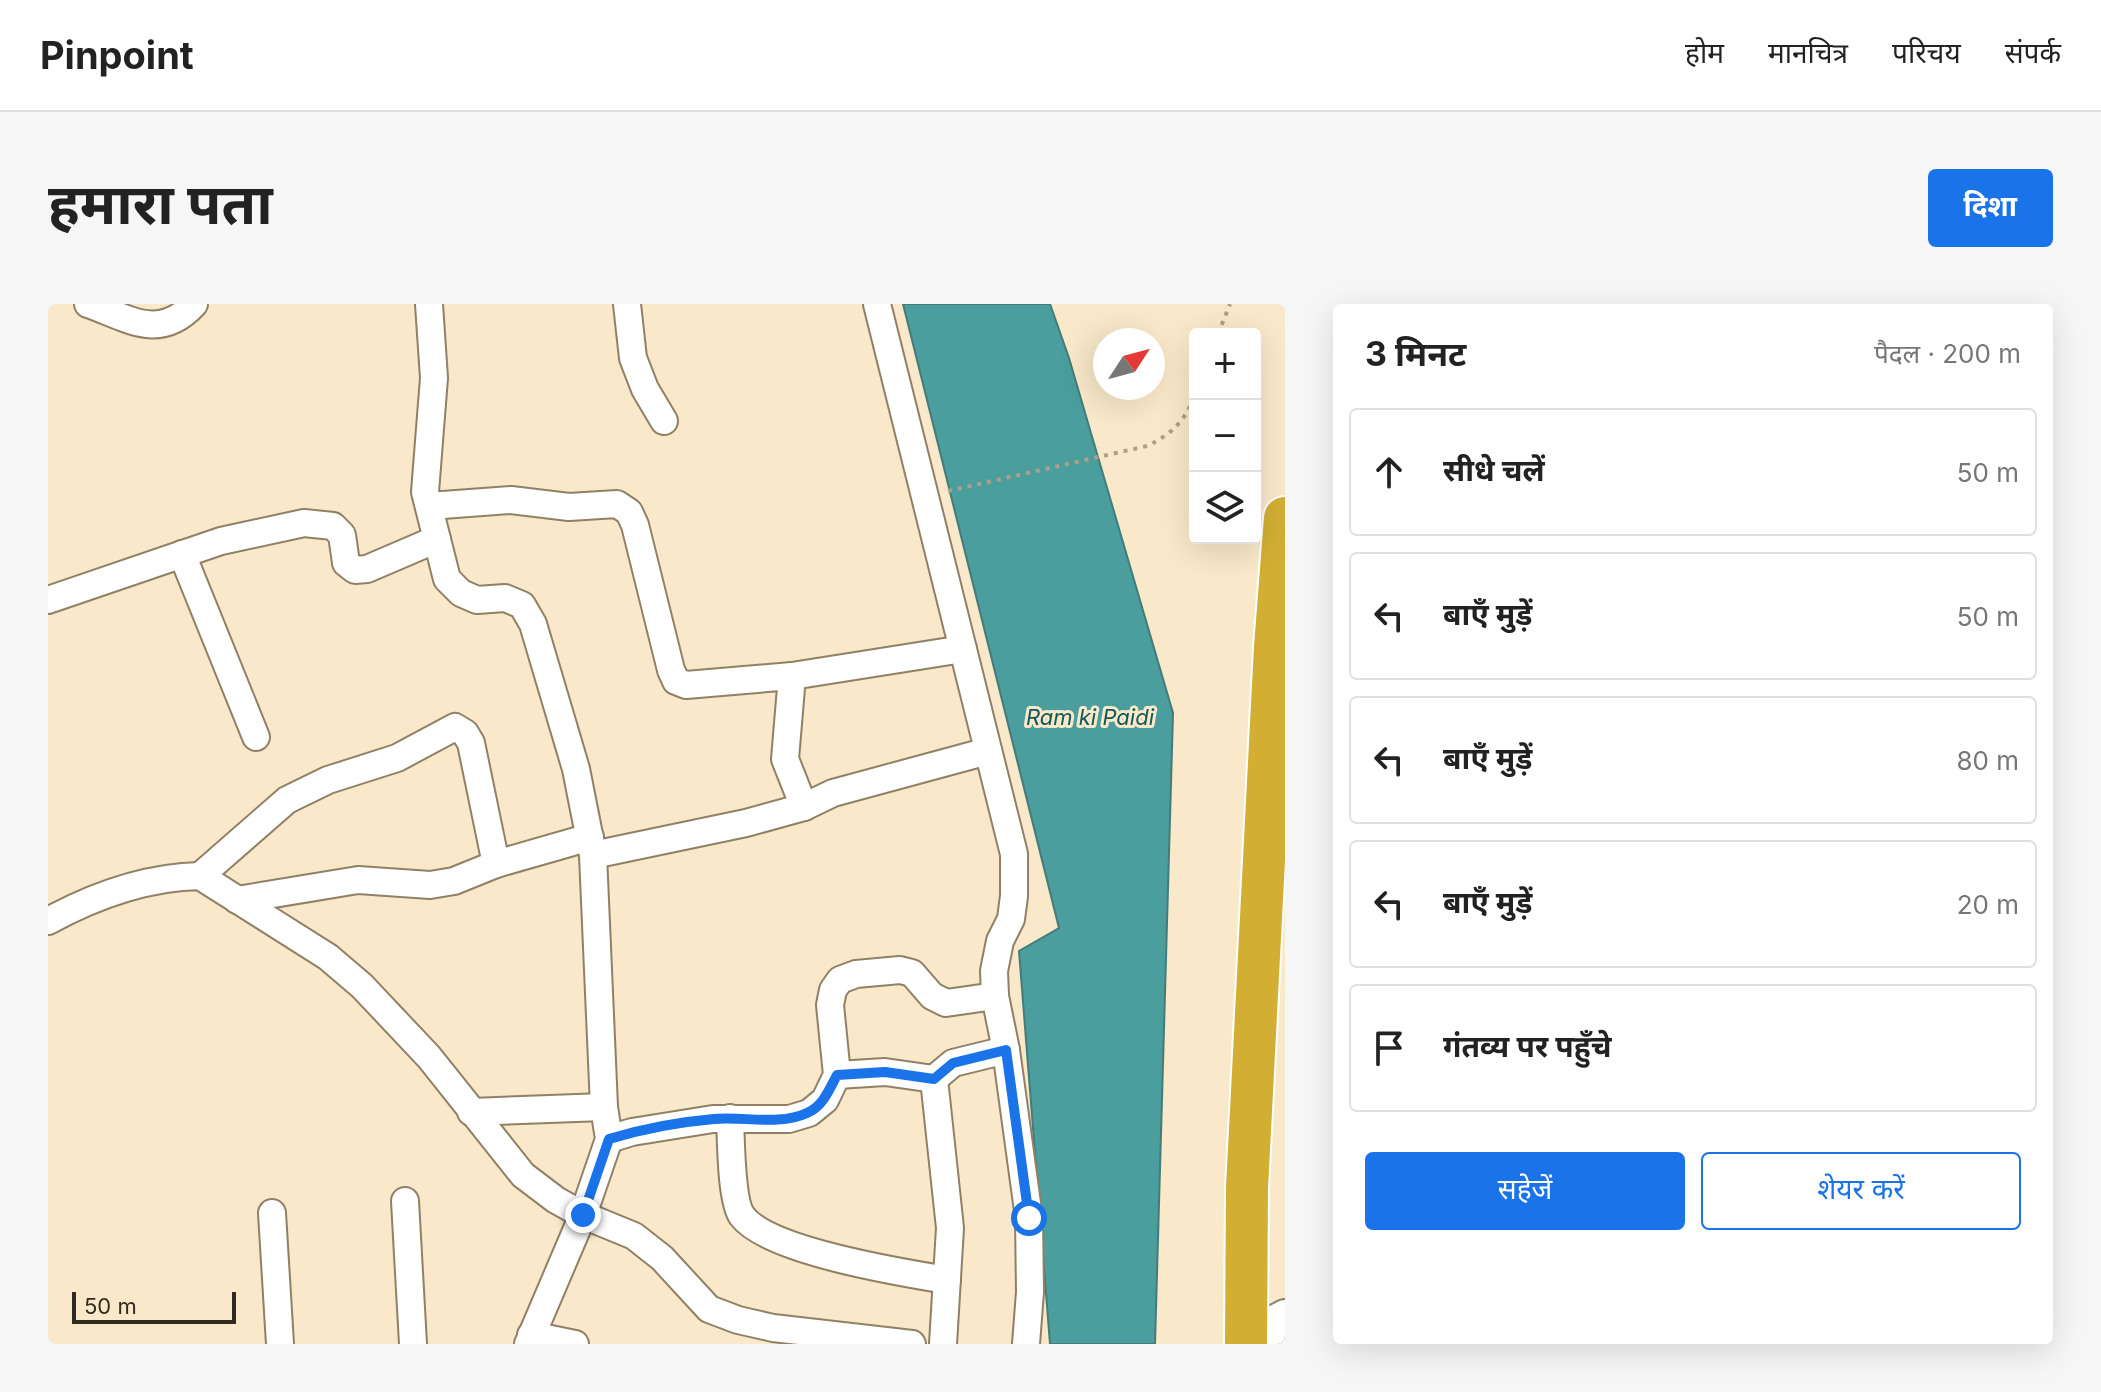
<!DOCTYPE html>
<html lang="hi">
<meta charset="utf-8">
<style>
:root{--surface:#fff;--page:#f6f6f6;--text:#222;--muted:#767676;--line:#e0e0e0;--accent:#1a73e8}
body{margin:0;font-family:Inter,"Noto Sans Devanagari",sans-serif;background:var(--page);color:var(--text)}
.controls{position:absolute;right:24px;top:24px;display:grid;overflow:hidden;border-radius:8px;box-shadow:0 8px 32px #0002}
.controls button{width:72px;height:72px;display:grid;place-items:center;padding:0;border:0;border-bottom:2px solid var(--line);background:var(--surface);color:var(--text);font:40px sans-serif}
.compass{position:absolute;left:1045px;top:24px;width:72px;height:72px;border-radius:50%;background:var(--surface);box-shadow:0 8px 32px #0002;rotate:54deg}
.scale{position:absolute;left:24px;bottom:20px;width:164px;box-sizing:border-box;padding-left:8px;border:4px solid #312b1f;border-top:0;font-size:22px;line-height:28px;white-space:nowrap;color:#312b1f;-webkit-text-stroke:6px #f9e8c9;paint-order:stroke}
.stop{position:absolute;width:24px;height:24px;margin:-18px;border:6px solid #1a73e8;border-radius:50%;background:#fff}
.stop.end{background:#1a73e8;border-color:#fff;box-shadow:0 2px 8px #0008}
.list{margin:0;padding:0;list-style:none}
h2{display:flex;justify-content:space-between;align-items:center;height:104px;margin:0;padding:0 32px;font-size:34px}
h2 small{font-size:26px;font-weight:400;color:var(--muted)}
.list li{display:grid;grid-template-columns:52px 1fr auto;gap:24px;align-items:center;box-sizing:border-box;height:128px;margin:0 16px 16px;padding:0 16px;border:2px solid var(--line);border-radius:8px}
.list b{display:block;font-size:30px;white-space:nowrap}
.list em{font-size:26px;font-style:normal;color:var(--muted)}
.actions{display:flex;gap:16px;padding:24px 32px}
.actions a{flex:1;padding:18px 0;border:2px solid var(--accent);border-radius:8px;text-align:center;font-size:28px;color:var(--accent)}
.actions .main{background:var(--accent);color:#fff}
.icon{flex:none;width:44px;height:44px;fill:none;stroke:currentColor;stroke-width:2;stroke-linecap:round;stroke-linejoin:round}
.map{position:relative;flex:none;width:1237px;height:1040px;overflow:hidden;border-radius:8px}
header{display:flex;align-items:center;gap:48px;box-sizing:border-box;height:112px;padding:0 40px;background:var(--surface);border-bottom:2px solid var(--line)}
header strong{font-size:38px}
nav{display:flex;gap:44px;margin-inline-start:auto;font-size:28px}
.intro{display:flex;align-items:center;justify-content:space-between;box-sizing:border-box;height:192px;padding:0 48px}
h1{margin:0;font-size:56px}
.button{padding:20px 36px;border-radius:8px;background:var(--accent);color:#fff;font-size:28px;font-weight:700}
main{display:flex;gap:48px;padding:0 48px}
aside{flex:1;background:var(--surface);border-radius:8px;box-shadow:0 8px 32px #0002}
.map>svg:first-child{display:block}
.water{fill:#4b9e9e;stroke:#437c78;stroke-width:2}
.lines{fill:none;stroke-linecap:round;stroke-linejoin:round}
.minor-casing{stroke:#908065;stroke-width:30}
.tertiary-casing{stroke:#908065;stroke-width:36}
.trunk-casing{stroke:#fff;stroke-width:46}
.path{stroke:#ada089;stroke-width:4;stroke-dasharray:4 6;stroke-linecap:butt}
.minor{stroke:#fff;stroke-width:26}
.tertiary{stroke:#fff;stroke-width:32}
.trunk{stroke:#d2af33;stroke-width:42}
.route{stroke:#1a73e8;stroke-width:10}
.labels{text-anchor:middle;stroke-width:6;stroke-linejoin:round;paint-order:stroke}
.water-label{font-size:22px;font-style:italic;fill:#115959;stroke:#f9e8c9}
</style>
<header>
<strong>Pinpoint</strong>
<nav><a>होम</a><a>मानचित्र</a><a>परिचय</a><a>संपर्क</a></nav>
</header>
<div class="intro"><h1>हमारा पता</h1><a class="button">दिशा</a></div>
<main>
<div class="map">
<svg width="1237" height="1040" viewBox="0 0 1237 1040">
<rect width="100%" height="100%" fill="#f9e8c9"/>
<!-- water -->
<polygon class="water" points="855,0 1002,0 1021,54 1125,409 1107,1040 1002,1040 971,647 1011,624"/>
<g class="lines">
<!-- minor casing -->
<g class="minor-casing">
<g id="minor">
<path d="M40,0c40,14 71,38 106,0"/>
<polyline points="381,0 386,74 377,188 399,275 413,289 429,296 457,294 474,301 485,320 528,465 545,551 556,803 561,835 535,911 480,1040"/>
<polyline points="579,0 585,54 597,85 616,117"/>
<polyline points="829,0 966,550 966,592 963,615 952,637 946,667 947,692 958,746 981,914 982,988 978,1040"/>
<polyline points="381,202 463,196 521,203 569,200 581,208 587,221 623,366 628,377 638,381 744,372 915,345"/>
<polyline points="134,250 208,433"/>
<polyline points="0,296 173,237 256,219 285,222 294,231 298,259 307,266 319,265 389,235"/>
<polyline points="744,372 737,455 756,503"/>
<polyline points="545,551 698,519 756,503 785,489 940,447"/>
<polyline points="152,572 239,496 280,476 349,454 407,423 417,429 423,439 448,560"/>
<polyline points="189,596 310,576 382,581 406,577 448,560 542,533"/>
<path d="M0,617c46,-25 100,-44 152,-45l128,81 34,29 67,71 94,118 33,25 27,15 51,21 28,22 47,51 29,11 35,8 139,16"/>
<polyline points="789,771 837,768 886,775"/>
<polyline points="423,808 556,803"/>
<path d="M682,814c1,22 1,83 12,98 26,35 162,57 205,64"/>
<polyline points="561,835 584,828 665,815 741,815 761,809 777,796 789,771 782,701 785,686 792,676 808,670 852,666 864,669 884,692 898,699 947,692"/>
<polyline points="357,897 365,1040"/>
<polyline points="224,909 232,1040"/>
<polyline points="483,1031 527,1040"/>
<polyline points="895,1040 902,924 886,775 905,759 958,746"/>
</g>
</g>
<!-- tertiary casing -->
<g class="tertiary-casing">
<g id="tertiary">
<polyline points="1198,1033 1237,1012"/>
<polyline points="1236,1040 1237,1039"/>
</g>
</g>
<!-- trunk casing -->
<g class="trunk-casing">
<polyline id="trunk" points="1198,1040 1199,884 1227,343 1237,214"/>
</g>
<!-- path -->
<g class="path">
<polyline points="1170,30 1182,0"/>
<path d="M900,187l199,-45c25,-12 38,-25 48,-51"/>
</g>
<!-- minor -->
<use href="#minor" class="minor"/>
<!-- tertiary -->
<use href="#tertiary" class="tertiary"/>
<!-- trunk -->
<use href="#trunk" class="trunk"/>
</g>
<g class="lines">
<!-- route -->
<path class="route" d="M535,911l26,-76c33,-10 70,-17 105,-20 29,-3 65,7 93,-6 16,-7 22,-23 30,-38l48,-3 49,7 19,-16 53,-13 23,168"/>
</g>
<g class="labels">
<!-- water labels -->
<g class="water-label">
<text x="1042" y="421">Ram ki Paidi</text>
</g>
</g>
</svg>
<div class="controls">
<button>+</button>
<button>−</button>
<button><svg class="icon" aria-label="layers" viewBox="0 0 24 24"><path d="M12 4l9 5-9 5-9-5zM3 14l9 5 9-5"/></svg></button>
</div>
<svg class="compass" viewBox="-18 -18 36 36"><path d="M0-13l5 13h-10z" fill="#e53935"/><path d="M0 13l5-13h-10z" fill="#767676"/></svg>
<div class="scale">50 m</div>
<div class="stop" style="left:981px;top:914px"></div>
<div class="stop end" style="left:535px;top:911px"></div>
</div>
<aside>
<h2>3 मिनट<small>पैदल · 200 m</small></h2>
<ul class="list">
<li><svg class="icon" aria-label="ahead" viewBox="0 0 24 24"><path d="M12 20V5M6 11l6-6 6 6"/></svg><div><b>सीधे चलें</b></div><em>50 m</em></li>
<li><svg class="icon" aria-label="left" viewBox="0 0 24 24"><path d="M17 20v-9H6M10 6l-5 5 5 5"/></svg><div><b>बाएँ मुड़ें</b></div><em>50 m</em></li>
<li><svg class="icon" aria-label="left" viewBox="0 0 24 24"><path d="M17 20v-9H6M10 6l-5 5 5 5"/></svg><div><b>बाएँ मुड़ें</b></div><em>80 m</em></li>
<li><svg class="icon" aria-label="left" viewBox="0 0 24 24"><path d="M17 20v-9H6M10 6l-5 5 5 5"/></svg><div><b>बाएँ मुड़ें</b></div><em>20 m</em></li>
<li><svg class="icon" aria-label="arrive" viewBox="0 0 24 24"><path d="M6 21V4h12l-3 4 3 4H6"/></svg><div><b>गंतव्य पर पहुँचे</b></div></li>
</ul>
<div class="actions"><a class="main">सहेजें</a><a>शेयर करें</a></div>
</aside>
</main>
